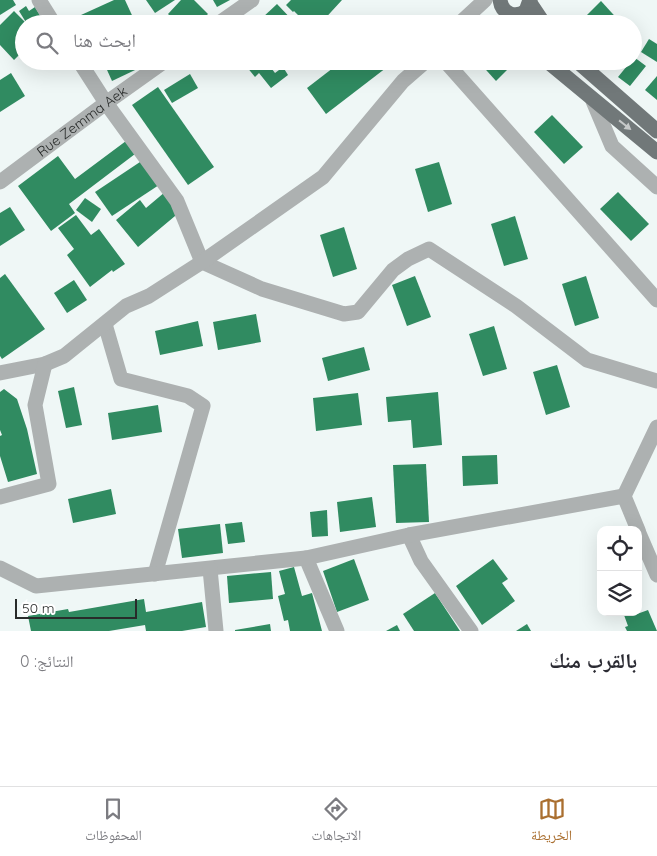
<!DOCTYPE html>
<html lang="ar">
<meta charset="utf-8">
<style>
:root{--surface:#fff;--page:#f7f7f7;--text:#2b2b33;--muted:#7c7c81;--line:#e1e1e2;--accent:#aa6f30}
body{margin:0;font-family:Quicksand,"Noto Naskh Arabic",sans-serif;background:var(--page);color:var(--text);direction:rtl}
.controls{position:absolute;right:15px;bottom:15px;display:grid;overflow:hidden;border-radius:10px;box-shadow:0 5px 20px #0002}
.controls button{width:45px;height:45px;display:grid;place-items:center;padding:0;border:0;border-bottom:1px solid var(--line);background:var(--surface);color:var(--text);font:25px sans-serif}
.scale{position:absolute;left:15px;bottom:12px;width:122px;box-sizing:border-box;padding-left:5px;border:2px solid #282b2a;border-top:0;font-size:14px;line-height:18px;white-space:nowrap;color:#282b2a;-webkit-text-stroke:4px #fff;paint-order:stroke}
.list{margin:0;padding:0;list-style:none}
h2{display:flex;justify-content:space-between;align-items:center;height:65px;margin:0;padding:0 20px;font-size:21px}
h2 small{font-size:16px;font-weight:400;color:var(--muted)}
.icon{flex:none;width:28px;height:28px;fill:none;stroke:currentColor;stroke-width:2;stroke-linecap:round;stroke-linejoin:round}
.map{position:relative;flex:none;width:657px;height:631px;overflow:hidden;direction:ltr}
.search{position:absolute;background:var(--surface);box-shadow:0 5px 20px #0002;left:15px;right:15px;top:15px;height:55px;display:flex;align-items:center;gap:12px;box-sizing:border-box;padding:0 18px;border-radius:28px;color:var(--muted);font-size:19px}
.sheet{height:155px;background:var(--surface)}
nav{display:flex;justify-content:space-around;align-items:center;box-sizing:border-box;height:70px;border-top:1px solid var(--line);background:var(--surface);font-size:14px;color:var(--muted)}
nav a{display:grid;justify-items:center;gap:2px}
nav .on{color:var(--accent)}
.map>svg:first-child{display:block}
.building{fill:#308b61}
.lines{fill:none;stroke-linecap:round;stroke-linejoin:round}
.minor{stroke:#adb1b1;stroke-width:15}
.major{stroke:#717879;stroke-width:15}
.oneway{fill:#c6c9c9}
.labels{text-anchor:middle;stroke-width:5;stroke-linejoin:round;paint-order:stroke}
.street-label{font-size:14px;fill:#282b2a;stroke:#fff}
</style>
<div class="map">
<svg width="657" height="631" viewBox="0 0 657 631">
<rect width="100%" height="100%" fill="#eff7f6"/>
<!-- building -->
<g class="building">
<polygon points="0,0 13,0 16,5 0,15"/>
<polygon points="114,0 125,0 136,24 85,24 81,15"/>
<polygon points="146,0 175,0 155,13"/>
<polygon points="181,0 194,0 208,14 198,24 178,24 168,14"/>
<polygon points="213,0 230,0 217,7"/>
<polygon points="291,0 342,0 320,24 307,24 294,11 293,12 286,5"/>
<polygon points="601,1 622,24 578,24"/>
<polygon points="277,4 296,24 265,24 261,19"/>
<polygon points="26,6 29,11 35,7 41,17 31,24 24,24 24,32 16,40 24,50 14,60 0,45 0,25 14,11 27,24 19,11"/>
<polygon points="649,39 657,44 657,62 641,52"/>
<polygon points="634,57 646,66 630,86 618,77 631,61 633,61"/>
<polygon points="47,61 60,61 51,67"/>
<polygon points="103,61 154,61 112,81"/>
<polygon points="242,61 266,61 275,73 283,67 288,75 271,88 259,73 255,77"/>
<polygon points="342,61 395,61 326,114 307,88"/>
<polygon points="478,61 513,61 514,63 496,81"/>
<polygon points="11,73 25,96 0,112 0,80"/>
<polygon points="190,74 198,88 172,103 164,90"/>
<polygon points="657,76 657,100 645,90"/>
<polygon points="158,87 214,167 188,185 132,105"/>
<polygon points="552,115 583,147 564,164 534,132"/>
<polygon points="126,141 135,154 69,204 75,213 51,231 18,186 58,156 75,179"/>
<polygon points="143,160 159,185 112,216 95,192"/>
<polygon points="439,162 452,204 428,212 415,169"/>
<polygon points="165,192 181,211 138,247 116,220 140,200 146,208"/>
<polygon points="618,192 649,224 631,241 600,209"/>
<polygon points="85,198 101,209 92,222 76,210"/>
<polygon points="10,207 25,230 0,246 0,213"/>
<polygon points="76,215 91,235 99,229 125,264 113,272 112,270 90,287 67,255 74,249 58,228"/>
<polygon points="515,216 528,259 504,266 491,224"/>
<polygon points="344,227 357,269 333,277 320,235"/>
<polygon points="5,274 45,329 2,359 0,356 0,278"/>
<polygon points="415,276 431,317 407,326 392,285"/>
<polygon points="586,276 599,318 575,326 562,284"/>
<polygon points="74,280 87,300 67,313 54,293"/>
<polygon points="256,314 261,342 218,350 213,322"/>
<polygon points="198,321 203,346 160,355 155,331"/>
<polygon points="494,326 507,369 483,376 469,334"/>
<polygon points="364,347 370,370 328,381 322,358"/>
<polygon points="557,365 570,407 546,415 533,372"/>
<polygon points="74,387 82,425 66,428 58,391"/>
<polygon points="4,389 17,399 27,429 37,474 8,482 0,456 0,436 2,435 0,430 0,392"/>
<polygon points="438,392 442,445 413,448 411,420 388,422 386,397"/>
<polygon points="358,393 362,425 316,431 313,398"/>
<polygon points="158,405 162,432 112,440 108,413"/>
<polygon points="497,455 498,484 463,486 462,456"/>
<polygon points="426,464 429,522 396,523 393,465"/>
<polygon points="111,489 116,514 73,523 68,499"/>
<polygon points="372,497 376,527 340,532 337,502"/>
<polygon points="327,510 328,536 312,537 310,512"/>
<polygon points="242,522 245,542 228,544 225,524"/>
<polygon points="220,524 223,553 182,558 178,529"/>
<polygon points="354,559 369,600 337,612 323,571"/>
<polygon points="493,559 508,579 502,583 515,601 482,625 456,586"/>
<polygon points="294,567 302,596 312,593 322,631 290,631 288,620 284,621 278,596 285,594 279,571"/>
<polygon points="271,572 273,599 229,603 227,576"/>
<polygon points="435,593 460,631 414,631 403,614"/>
<polygon points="144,599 146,612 202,602 206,627 182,631 146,631 145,625 109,631 31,631 28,616 68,609 69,612"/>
<polygon points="648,610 657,631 627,631 625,627 628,626 624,615 630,612 637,612 637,614"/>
<polygon points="270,624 271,631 235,631 235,630"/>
<polygon points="527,624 531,631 516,631"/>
<polygon points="397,625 400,631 386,631"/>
</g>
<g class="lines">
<!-- minor -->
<g class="minor">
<polyline points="39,0 54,24"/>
<polyline points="218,24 252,0"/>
<polyline points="459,24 485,0"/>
<polyline points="79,61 106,103 177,201 202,262 262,289 344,314 358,312 393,270 408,259 429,249 516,306 587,360 657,381"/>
<polyline points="445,61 657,300"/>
<polyline points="593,101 612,146 657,187"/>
<path id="s1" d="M0,182l106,-79 59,-42"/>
<polyline points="105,324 121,379 188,396 203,406 155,574"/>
<polyline points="0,373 45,364 64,356 126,306 149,296 202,262 323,177 403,81 426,61"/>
<polyline points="0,497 49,484 35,405 45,364"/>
<polyline points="638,530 624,496 657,427"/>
<polyline points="638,531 657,575"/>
<polyline points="409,535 421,561 471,631"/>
<polyline points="306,558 337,631"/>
<polyline points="0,568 36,586 306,558 409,535 624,496"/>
<polyline points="210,569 216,631"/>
</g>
<!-- major -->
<g class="major">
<path d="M500,0c2,14 15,19 26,11l4,-11"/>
<polyline points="530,3 544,24"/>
<polyline points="547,61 657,152"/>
<polyline points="577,61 657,131"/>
</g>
</g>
<!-- one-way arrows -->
<defs><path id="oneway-solid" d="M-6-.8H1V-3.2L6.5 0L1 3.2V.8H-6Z" transform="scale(1.25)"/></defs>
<use class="oneway" href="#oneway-solid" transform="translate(625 125) rotate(38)"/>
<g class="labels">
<!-- street labels -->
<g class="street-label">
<text dy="5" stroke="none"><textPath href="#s1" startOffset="102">Rue Zemma Aek</textPath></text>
</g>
</g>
</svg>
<div class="controls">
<button><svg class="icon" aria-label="locate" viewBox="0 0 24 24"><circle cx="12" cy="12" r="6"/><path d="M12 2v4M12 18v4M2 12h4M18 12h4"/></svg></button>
<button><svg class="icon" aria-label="layers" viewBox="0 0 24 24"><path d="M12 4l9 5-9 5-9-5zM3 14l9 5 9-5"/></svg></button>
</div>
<div class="scale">50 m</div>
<div class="search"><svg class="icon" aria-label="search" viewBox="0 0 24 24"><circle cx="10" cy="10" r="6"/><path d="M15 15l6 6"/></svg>ابحث هنا</div>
</div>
<section class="sheet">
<h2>بالقرب منك<small>النتائج: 0</small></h2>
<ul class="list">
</ul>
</section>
<nav>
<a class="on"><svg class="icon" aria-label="map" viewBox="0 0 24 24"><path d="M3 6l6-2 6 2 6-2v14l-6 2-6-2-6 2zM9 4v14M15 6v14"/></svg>الخريطة</a>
<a><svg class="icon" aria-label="directions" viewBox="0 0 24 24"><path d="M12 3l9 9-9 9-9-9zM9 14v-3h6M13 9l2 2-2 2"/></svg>الاتجاهات</a>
<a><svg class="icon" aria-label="saved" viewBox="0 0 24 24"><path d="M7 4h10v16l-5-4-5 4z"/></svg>المحفوظات</a>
</nav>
